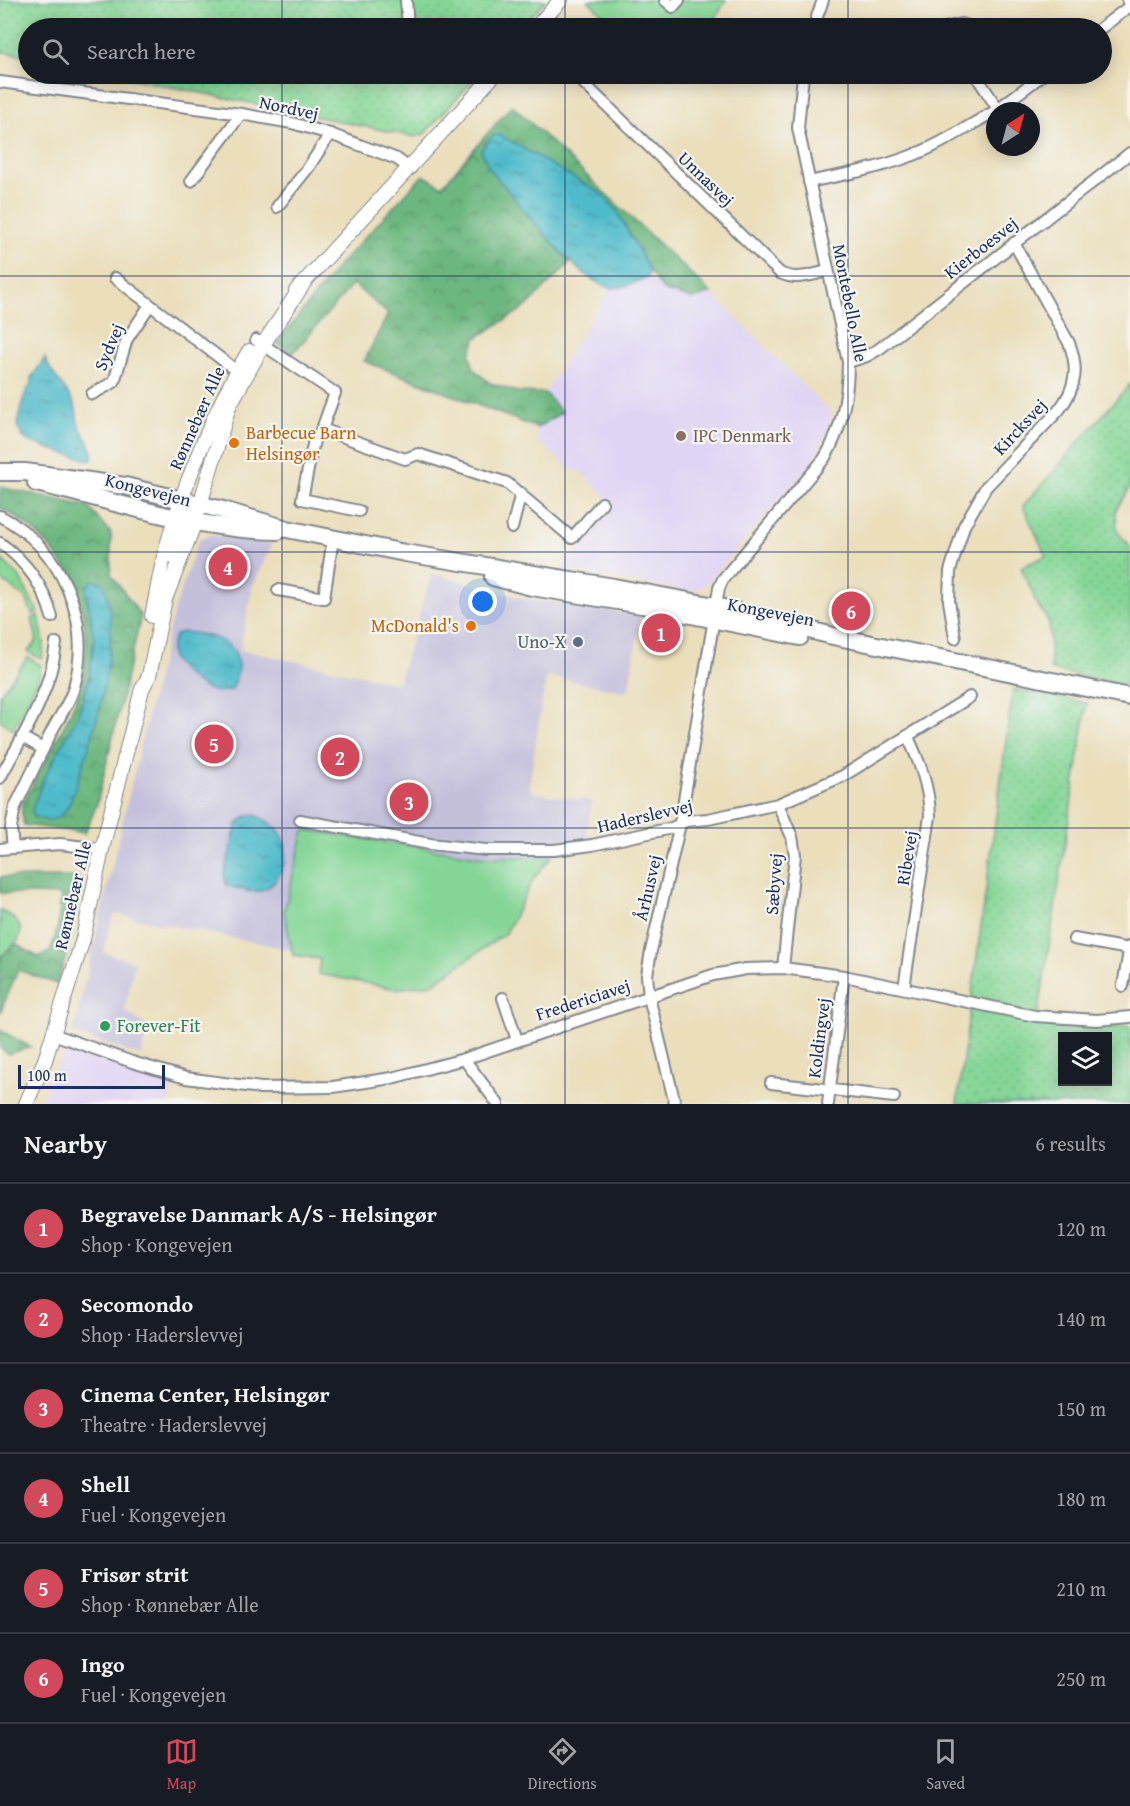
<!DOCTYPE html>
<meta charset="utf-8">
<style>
:root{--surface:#171b24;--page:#242831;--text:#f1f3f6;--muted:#9ea1a6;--line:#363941;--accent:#d1495b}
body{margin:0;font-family:"Gentium Book Plus",serif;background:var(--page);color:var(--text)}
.controls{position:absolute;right:18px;bottom:18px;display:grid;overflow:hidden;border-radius:0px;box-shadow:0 3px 15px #0003}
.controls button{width:54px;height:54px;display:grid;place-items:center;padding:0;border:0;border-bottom:2px solid var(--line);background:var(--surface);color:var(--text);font:30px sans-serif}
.compass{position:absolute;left:986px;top:102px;width:54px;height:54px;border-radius:50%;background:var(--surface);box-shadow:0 3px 15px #0003;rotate:36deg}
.scale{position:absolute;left:18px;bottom:15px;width:147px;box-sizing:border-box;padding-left:6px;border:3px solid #1b2f5e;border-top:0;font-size:16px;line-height:21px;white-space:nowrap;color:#1b2f5e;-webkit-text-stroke:4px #f6f6f2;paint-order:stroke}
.you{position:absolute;left:483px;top:602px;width:21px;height:21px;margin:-15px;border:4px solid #fff;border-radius:50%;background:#1a73e8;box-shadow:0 0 0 9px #1a73e833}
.badge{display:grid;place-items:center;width:39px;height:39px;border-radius:50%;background:var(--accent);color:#fff;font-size:20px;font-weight:700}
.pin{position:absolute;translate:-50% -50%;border:3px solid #fff;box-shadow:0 2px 6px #0006}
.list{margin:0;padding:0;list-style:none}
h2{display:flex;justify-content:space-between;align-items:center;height:78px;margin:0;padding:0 24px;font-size:26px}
h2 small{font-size:20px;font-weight:400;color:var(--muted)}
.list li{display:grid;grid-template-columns:39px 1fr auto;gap:18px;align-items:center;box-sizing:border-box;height:90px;padding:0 24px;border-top:2px solid var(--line)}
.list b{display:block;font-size:22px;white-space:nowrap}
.list p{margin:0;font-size:20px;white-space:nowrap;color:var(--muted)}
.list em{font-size:20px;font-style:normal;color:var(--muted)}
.icon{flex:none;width:33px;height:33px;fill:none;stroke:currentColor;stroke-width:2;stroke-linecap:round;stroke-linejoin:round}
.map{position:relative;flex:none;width:1130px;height:1104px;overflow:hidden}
.search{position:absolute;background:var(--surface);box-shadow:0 3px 15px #0003;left:18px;right:18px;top:18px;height:66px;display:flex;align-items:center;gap:15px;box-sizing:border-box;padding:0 21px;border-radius:33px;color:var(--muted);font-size:22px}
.sheet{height:618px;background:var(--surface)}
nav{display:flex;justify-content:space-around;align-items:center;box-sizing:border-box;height:84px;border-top:2px solid var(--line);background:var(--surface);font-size:16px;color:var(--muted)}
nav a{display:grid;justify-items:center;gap:3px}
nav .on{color:var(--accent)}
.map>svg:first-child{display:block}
.built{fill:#e0d4f4}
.industrial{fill:#c4c0db}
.grass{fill:#85d696;stroke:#50827a;stroke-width:1.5}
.forest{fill:url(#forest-crowns);stroke:#44736e;stroke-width:1.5;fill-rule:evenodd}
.park{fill:url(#park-dots);stroke:#50827a;stroke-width:1.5;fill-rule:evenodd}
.water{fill:url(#water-ripples);stroke:#357594;stroke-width:1.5}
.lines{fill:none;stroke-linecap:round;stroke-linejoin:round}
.minor-casing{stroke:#82868c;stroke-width:14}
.tertiary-casing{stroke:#82868c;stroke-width:15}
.secondary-casing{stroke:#82868c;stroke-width:16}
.primary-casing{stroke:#82868c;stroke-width:20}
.minor{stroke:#fff;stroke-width:10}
.tertiary{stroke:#fff;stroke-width:12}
.secondary{stroke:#fff;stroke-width:14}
.primary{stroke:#fff;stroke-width:16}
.grid{fill:none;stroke:#1b2f5e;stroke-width:1.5;stroke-opacity:0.55}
.education-dot{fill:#8d6e63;stroke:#f6f6f2;stroke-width:2}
.food-dot{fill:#e8710a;stroke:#f6f6f2;stroke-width:2}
.service-dot{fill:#5c6f8a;stroke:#f6f6f2;stroke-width:2}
.leisure-dot{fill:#2e9e5b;stroke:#f6f6f2;stroke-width:2}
.labels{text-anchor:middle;stroke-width:4.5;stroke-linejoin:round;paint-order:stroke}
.street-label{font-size:18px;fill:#1b2f5e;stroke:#f6f6f2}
.food-label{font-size:18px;fill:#c56008;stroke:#f6f6f2;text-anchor:start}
.education-label{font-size:18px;fill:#785e54;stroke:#f6f6f2;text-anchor:start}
.service-label{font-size:18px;fill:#4e5e75;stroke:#f6f6f2;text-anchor:end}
.leisure-label{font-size:18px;fill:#27864d;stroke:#f6f6f2;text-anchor:start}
</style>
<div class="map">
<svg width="1130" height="1104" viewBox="0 0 1130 1104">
<defs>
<pattern id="forest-crowns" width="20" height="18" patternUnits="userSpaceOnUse" patternTransform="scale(1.5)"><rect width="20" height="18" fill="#6cb77f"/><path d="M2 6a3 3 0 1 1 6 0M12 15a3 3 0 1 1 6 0" fill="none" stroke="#58956b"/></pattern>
<pattern id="park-dots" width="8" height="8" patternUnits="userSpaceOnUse" patternTransform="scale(1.5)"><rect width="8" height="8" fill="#85d696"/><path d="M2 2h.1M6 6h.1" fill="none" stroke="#72b884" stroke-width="1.8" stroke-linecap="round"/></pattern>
<pattern id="water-ripples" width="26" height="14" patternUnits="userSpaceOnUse" patternTransform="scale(1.5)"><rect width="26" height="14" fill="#4fbbca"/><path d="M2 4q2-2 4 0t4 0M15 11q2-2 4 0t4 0" fill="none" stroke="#4198a7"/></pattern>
</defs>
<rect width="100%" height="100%" fill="#f6f6f2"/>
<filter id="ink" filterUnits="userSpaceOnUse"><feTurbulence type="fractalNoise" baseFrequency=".0167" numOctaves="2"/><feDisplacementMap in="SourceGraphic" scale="12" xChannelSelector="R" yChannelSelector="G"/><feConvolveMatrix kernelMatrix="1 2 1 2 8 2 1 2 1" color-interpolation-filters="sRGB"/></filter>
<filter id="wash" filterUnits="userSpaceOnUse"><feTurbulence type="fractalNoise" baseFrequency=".008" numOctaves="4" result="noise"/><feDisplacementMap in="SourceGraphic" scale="24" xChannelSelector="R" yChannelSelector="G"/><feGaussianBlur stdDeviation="1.35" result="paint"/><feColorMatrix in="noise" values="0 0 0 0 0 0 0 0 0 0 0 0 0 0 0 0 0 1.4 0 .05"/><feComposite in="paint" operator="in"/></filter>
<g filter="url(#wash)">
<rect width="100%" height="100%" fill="#eadebb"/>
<!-- built -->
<g class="built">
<polygon points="648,277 663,290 693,299 711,293 831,413 828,432 808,467 706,584 698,590 689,591 561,570 614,506 578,469 575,473 536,440 537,428 561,412 545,393 610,288 626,286"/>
<polygon points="64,1052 74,1053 174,1084 168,1104 40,1104"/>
</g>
<!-- industrial -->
<polygon class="industrial" points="212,535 272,544 252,587 240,650 398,683 432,573 520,598 583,606 641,616 628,692 546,676 529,787 534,793 592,801 586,837 553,841 552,857 534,878 506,934 432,984 396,989 363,964 114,914 103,952 135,962 124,1010 148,1027 141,1056 73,1033 151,701 174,611 197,544 201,538"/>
<!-- grass -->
<g class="grass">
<polygon points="588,0 726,0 710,28 616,28"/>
<polygon points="0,558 18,575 38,612 32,614 26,599 0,579"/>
<polygon points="39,615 44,643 42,659 28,652 37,640 32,618"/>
<polygon points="28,657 41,665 38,680 13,730 0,720 0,694"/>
<polygon points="304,830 486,857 552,857 534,878 506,933 432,984 396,989 318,974 320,959 293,955 284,912"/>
<path d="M0,910c14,7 28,17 16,33 -5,7 -12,10 -16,19z"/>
</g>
<!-- forest -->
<g class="forest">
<polygon points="512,105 711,293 693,299 663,290 649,270 616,209 600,193 559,170 489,168 570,263 526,307 476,338 470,355 474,369 490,383 518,392 545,393 562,412 537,428 364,361 388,314 353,284 293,353 277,343 339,265 423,175 442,186"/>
<path d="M0,487l87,19 24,27v41l30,42 -44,188 -12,29 -61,-8c-1,-6 -3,-13 -2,-18 1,-8 9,-18 12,-25 12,-23 25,-45 36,-69 37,-77 7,-166 -70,-205zM86,596l24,22c0,47 -11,92 -24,137 -7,20 -13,42 -25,60l-19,-33 36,-67 11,-36 5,-39 -2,-23z"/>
<polygon points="0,877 79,877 68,950 57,984 18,970 0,1013 0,962 2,956 16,944 38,957 50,952 58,927 61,895 0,893"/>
<polygon points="0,1030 31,1047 8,1054 0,1048"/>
</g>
<!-- park -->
<g class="park">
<polygon points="0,0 546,0 520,28 28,28 28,57 0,51"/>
<polygon points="109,74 479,74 424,134 415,137"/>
<polygon points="1130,384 1130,487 1116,510 1117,531 1130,547 1130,686 1051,670 1049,622 1037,604 1021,567 1046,556 1023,506"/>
<path d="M1013,689l74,14 -50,320 58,5 35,-2v78h-173zM1062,1036h46v46h-46z"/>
</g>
<!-- water -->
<g class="water">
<path d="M493,135h7l100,58 16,16 33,61 -1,7c-12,5 -26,13 -40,10 -33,-8 -95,-91 -119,-119l-8,-18z"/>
<path d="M45,358c4,15 24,32 30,48 3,6 1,13 4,19 5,12 16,20 13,35 -7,0 -62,-16 -68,-22 -3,-2 -5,-9 -7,-12 3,-14 5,-32 15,-43l-1,-5z"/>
<path d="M93,580l10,3c22,49 -8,149 -26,199 -4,10 -7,26 -16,33 -3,3 -9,4 -13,6l-13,-4 -3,-6 10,-29 36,-67 11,-36 5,-39 -8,-53z"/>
<path d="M183,632c39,3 68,14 49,58 -7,1 -12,3 -19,1 -12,-3 -40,-24 -42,-37 -1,-7 2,-13 4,-19z"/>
<path d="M256,815c7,4 18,9 23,16 15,18 3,57 -21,60 -10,2 -23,-3 -32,-6l-2,-10 13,-51 10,-8z"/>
</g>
</g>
<g filter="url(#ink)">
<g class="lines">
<!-- minor casing -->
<g class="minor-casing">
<g id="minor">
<polyline points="406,0 408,28"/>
<polyline points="665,0 673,7 679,0"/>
<polyline points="813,28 823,0"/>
<polyline points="945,28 961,24 975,28"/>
<polyline points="1101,28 1130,6"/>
<path d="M574,74l206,199c16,8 31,2 47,-2"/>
<polyline points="975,74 998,109"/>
<polyline points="0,82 241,114 292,123 330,134 397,159 410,169"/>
<polyline points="995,111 1044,74"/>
<polyline points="191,181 241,114"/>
<path d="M809,182c33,-7 67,-13 99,-25 31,-11 59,-30 87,-46"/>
<polyline points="277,207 308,168 330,134"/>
<polyline points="115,278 237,371"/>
<polyline points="256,340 335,393 322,429 314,440 302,499 359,511"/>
<polyline points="848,362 867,356 879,349 1130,153"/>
<polyline points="92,394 114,382 127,339 150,305"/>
<polyline points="322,429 405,459 418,454 507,483 572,538 602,503"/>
<path d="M0,516c62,32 93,104 74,171 -4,15 -14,29 -21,42 -13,26 -25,52 -38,78l-4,21 2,20"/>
<polyline points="512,528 521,493"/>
<path d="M0,543c26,18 44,44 52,74"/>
<polyline points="278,590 324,598 333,538"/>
<path d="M955,638l-6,-37 1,-30 14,-45 22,-39 73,-77c17,-22 20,-42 10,-67l-55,-100"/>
<polyline points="22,737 43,749"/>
<path d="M0,778c23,-43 51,-85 56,-135"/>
<polyline points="778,804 792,837 795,855 783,968"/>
<polyline points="300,820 430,844 486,850 554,850 592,845 672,828 686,821 708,819 778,804 843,776 970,697"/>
<polyline points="0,849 60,844 102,849"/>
<polyline points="1074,939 1129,949"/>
<polyline points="1123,986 1130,946"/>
<path d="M904,988l26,-172c-1,-30 -10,-53 -22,-79"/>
<polyline points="503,998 517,1040"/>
<polyline points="53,1034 132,1062 186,1078 261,1088 333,1087 392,1078 464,1059 713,975 746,969 783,968 844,976 1035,1016 1097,1020 1130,1017"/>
<polyline points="464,1059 498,1104"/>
<polyline points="771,1083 894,1097"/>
<path d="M675,1104l-26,-107 -2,-22 4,-24 29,-127 39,-236 4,-9 101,-120c18,-29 24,-63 24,-97l-50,-234 5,-54"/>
<polyline points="828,1104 844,976"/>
</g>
</g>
<!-- tertiary casing -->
<g class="tertiary-casing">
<polyline id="tertiary" points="1128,0 1130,2"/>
</g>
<!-- secondary casing -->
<g class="secondary-casing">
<g id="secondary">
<polyline points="535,28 561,0"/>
<polyline points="296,291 495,74"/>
<polyline points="174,557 187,512"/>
<path d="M152,616c5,-22 8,-45 14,-67 18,-65 48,-140 83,-198"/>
<polyline points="26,1104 45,1060 83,939 102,849 142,689 149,676 165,599 195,522 229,406 266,340 302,286"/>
</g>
</g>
<!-- primary casing -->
<g class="primary-casing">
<g id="primary">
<polyline points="0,472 25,472 125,486 223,510 287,529 405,553 614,587 715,606 833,636 1130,697"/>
<path d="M36,483c80,18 159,47 242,48"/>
<polyline points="493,577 532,587 642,605 800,637"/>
</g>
</g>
<!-- minor -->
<use href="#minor" class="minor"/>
<!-- tertiary -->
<use href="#tertiary" class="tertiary"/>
<!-- secondary -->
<use href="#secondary" class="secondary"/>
<!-- primary -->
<use href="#primary" class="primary"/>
</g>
</g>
<!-- grid -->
<path class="grid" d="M282,0v28M565,0v28M848,0v28M282,74v1030M565,74v1030M848,74v1030M0,276h1130M0,552h1130M0,828h1130"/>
<!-- markers -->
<circle class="education-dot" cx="681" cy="436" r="6"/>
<g class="food-dot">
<circle cx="234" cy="443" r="6"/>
<circle cx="471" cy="626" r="6"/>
</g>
<circle class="service-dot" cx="578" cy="642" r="6"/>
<circle class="leisure-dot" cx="105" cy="1026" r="6"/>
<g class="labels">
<!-- street labels -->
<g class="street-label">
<text transform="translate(289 108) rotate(12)" y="6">Nordvej</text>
<text transform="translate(706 179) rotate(44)" y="6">Unnasvej</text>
<text transform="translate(981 248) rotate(-38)" y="6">Kierboesvej</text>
<text transform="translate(850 303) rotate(79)" y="6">Montebello Alle</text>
<text transform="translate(109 347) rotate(-67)" y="6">Sydvej</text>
<text transform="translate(197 418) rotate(-66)" y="6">Rønnebær Alle</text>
<text transform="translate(1020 427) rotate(-47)" y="6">Kircksvej</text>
<text transform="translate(148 490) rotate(14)" y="6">Kongevejen</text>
<text transform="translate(771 612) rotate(11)" y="6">Kongevejen</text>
<text transform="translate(645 816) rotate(-13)" y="6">Haderslevvej</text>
<text transform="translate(907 858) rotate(-81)" y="6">Ribevej</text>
<text transform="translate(774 884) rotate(-86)" y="6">Sæbyvej</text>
<text transform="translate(648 888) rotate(-77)" y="6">Århusvej</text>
<text transform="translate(73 895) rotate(-77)" y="6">Rønnebær Alle</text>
<text transform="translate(583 1000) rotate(-18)" y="6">Fredericiavej</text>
<text transform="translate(819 1038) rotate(-83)" y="6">Koldingvej</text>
</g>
<!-- food labels -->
<g class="food-label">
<text x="246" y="439">Barbecue Barn<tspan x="246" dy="21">Helsingør</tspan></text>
<text x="459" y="632" text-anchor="end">McDonald's</text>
</g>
<!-- education labels -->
<g class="education-label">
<text x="693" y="442">IPC Denmark</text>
</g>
<!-- service labels -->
<g class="service-label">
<text x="566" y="648">Uno-X</text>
</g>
<!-- leisure labels -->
<g class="leisure-label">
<text x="117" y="1032">Forever-Fit</text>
</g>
</g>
</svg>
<div class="controls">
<button><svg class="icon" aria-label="layers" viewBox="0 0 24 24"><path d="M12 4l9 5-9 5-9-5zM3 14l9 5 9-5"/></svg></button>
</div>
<svg class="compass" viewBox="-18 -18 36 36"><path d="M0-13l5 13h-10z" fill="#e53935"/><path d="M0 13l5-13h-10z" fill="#9ea1a6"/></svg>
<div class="scale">100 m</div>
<div class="you"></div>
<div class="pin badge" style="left:661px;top:633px">1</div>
<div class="pin badge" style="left:340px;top:757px">2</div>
<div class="pin badge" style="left:409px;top:802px">3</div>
<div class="pin badge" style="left:228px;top:567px">4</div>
<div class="pin badge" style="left:214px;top:744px">5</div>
<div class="pin badge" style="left:851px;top:611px">6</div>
<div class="search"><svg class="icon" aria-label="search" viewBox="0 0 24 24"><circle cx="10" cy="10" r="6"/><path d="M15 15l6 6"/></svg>Search here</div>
</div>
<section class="sheet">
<h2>Nearby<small>6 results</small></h2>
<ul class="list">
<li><span class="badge">1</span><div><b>Begravelse Danmark A/S - Helsingør</b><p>Shop · Kongevejen</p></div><em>120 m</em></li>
<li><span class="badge">2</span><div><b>Secomondo</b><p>Shop · Haderslevvej</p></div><em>140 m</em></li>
<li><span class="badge">3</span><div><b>Cinema Center, Helsingør</b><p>Theatre · Haderslevvej</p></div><em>150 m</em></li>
<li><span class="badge">4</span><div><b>Shell</b><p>Fuel · Kongevejen</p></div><em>180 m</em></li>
<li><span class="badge">5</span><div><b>Frisør strit</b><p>Shop · Rønnebær Alle</p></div><em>210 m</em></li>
<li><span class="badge">6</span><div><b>Ingo</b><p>Fuel · Kongevejen</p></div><em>250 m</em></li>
</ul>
</section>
<nav>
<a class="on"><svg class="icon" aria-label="map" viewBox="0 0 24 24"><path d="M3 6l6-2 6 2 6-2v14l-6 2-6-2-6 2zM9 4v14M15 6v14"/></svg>Map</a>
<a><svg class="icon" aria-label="directions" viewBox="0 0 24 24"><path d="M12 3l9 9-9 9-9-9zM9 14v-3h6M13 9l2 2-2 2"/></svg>Directions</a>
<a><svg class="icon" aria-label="saved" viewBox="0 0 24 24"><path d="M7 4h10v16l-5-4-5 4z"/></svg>Saved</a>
</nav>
